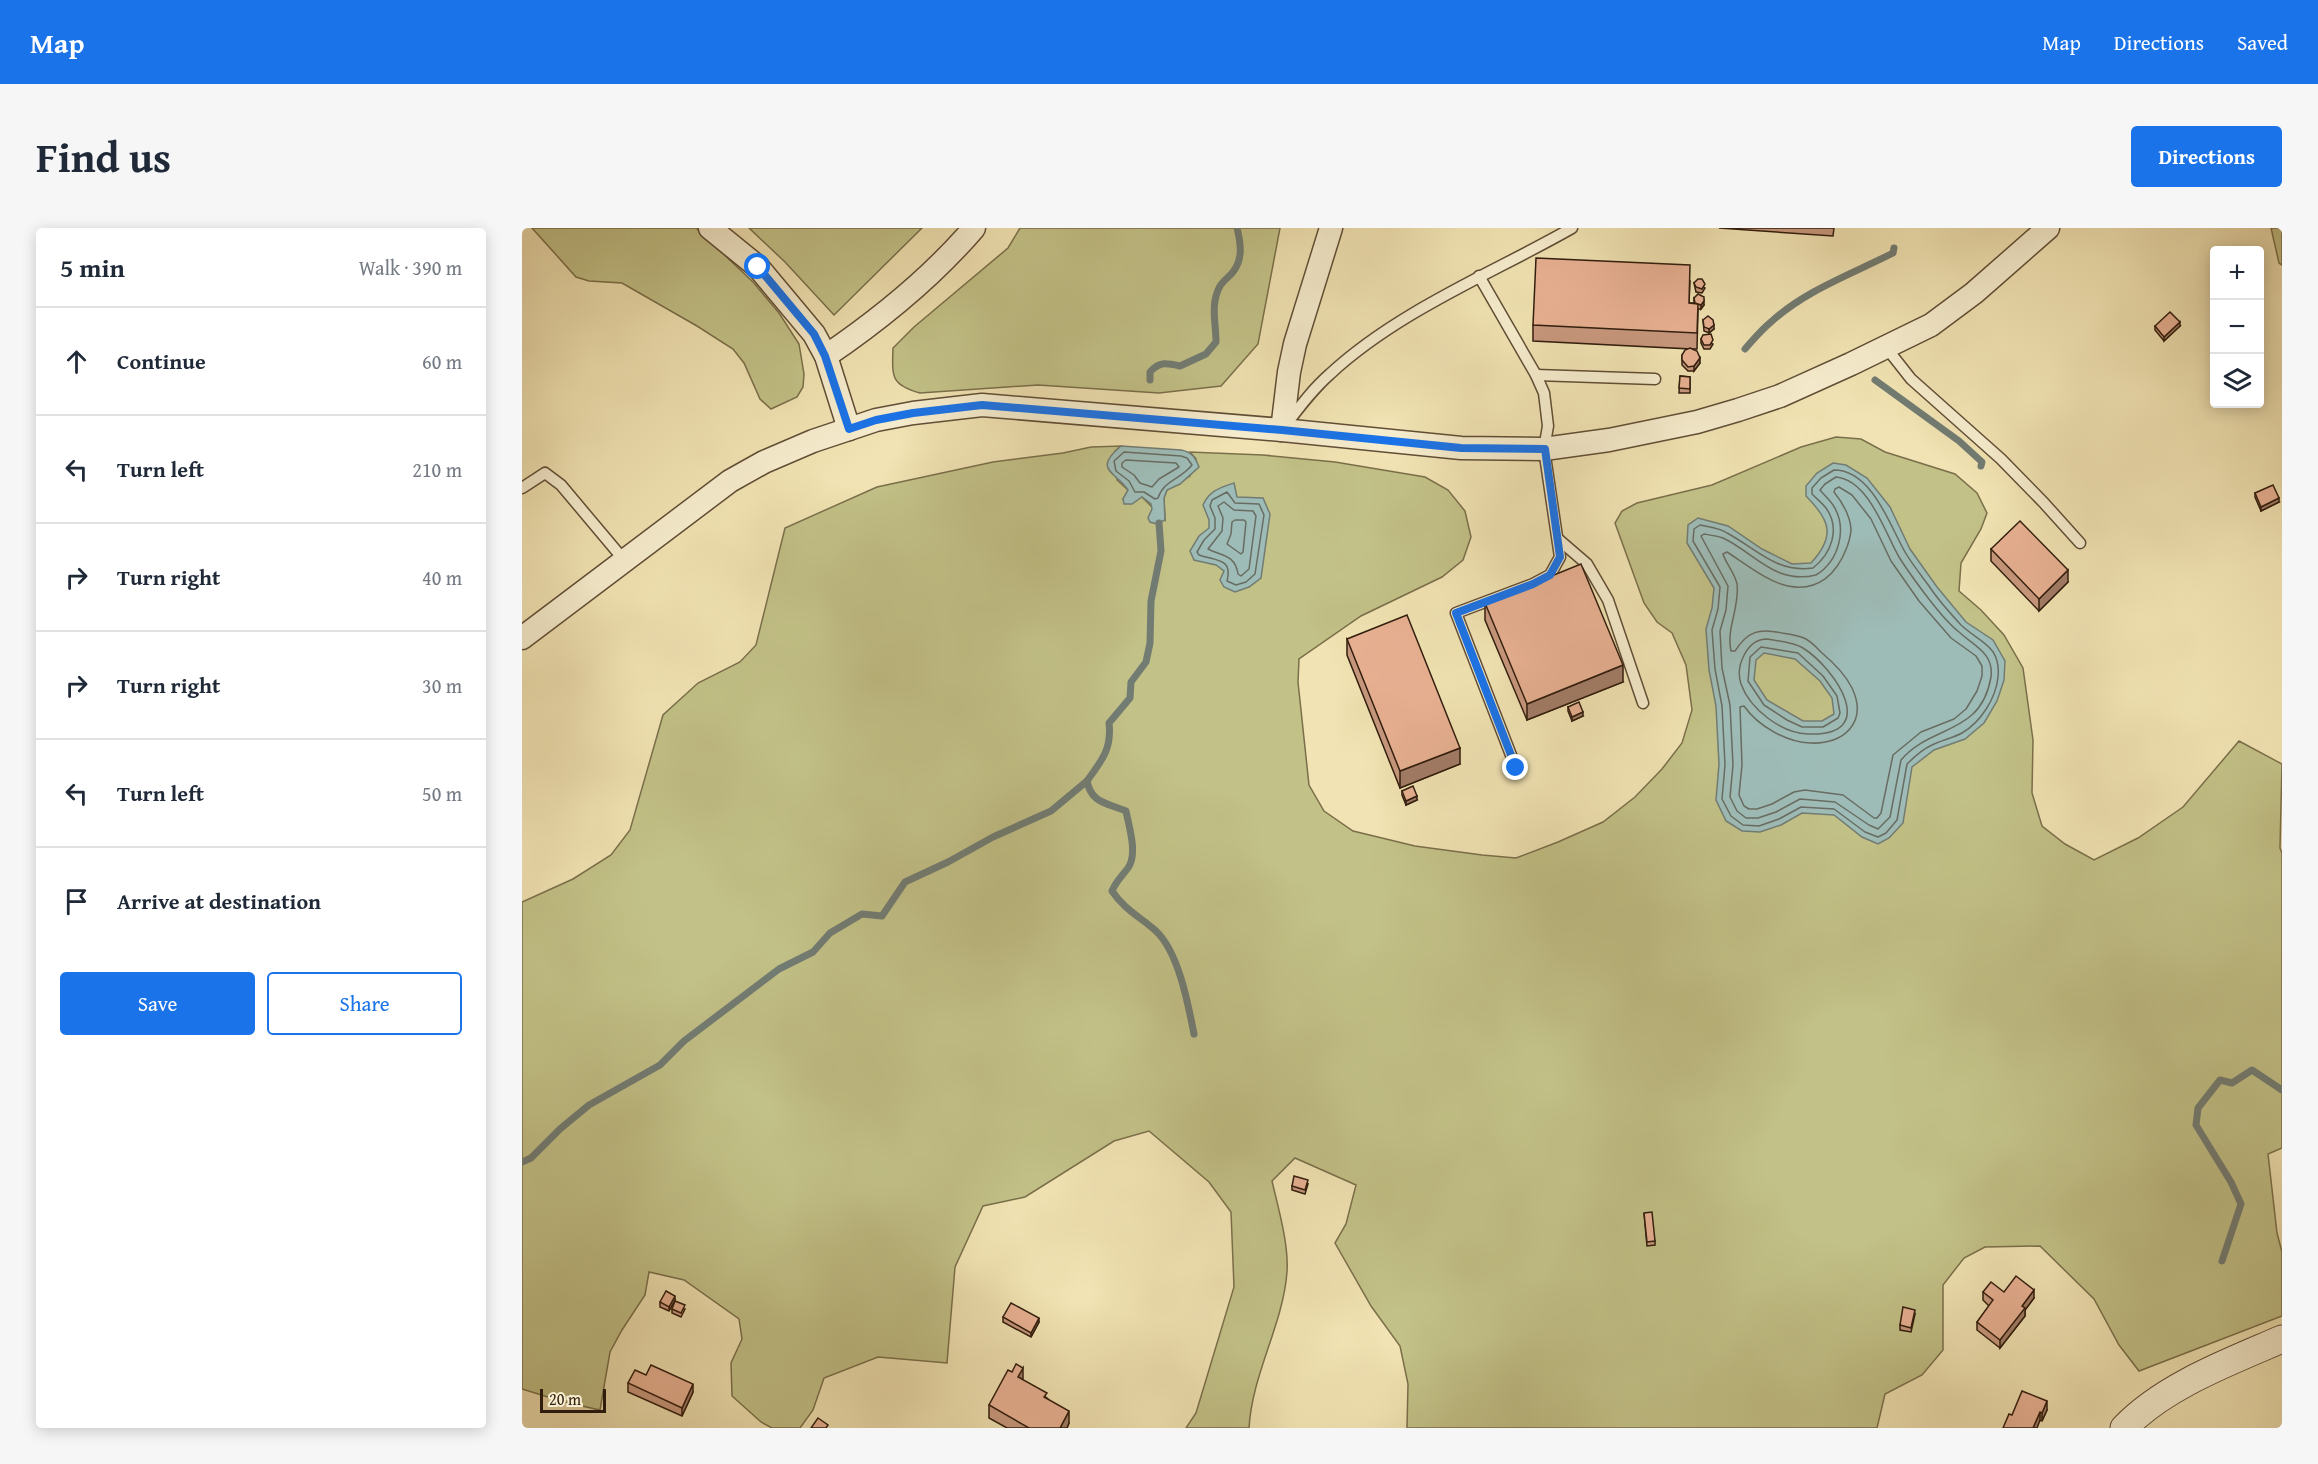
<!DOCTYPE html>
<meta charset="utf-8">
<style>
:root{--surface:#fff;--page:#f6f6f7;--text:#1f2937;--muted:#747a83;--line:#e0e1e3;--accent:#1a73e8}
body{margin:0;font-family:"Gentium Book Plus",serif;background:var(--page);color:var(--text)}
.controls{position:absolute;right:18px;top:18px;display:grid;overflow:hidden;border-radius:6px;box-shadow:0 3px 15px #0003}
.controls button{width:54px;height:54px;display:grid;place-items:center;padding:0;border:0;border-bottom:2px solid var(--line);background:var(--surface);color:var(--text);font:30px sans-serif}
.scale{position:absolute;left:18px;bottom:15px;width:66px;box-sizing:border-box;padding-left:6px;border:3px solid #311d0d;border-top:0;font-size:16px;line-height:21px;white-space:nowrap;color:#311d0d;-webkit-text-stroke:4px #f6edce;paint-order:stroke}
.stop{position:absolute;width:18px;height:18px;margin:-14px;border:4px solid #1a73e8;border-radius:50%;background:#fff}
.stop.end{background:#1a73e8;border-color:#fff;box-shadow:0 2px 6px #0008}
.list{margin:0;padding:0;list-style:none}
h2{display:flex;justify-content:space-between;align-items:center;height:78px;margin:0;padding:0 24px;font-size:26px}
h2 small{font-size:20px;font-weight:400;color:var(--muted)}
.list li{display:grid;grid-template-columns:39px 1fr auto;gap:18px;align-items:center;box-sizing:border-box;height:108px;padding:0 24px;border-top:2px solid var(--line)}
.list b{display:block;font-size:22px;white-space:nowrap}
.list em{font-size:20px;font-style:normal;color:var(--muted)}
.actions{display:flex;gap:12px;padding:18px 24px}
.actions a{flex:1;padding:14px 0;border:2px solid var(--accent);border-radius:6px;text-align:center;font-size:21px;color:var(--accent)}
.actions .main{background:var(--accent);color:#fff}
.icon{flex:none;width:33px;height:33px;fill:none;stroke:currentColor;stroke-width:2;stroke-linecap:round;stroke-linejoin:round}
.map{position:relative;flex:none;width:1760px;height:1200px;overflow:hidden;border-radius:6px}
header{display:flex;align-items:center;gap:36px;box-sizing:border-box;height:84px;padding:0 30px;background:var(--accent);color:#fff}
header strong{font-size:28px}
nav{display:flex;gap:33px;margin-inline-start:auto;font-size:21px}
.intro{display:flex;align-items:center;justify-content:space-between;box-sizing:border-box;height:144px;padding:0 36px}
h1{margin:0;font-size:42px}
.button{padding:15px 27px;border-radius:6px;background:var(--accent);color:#fff;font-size:21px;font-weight:700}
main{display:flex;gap:36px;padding:0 36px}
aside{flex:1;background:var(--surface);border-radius:6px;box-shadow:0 3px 15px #0003}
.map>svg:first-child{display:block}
.green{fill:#c2c187;stroke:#7a6f4a;stroke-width:1.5}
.water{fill:#9ebcb7;stroke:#727c73;stroke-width:1.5;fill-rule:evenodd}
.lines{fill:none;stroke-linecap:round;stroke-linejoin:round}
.shore{stroke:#686c62;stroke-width:1.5}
.stream{stroke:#727c73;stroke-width:7}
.service-casing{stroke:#614e36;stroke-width:13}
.minor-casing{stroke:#614e36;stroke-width:25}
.tertiary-casing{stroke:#614e36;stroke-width:29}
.service{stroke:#f6edce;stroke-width:10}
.minor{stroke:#f6edce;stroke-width:22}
.tertiary{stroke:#f6edce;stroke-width:27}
.wall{fill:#c8987e;stroke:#311d0d;stroke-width:1.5}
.shaded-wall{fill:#a27c67;stroke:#311d0d;stroke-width:1.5}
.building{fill:#e8b193;stroke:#311d0d;stroke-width:1.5}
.route{stroke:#1a73e8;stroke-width:8}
</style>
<header>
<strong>Map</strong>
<nav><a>Map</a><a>Directions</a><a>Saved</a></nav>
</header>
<div class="intro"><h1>Find us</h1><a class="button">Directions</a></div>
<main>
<aside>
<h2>5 min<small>Walk · 390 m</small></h2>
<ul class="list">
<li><svg class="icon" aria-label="ahead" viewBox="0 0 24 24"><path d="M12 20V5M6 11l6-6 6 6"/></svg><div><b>Continue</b></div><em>60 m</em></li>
<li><svg class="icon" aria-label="left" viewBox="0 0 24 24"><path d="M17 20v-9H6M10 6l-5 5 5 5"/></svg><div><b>Turn left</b></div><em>210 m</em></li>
<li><svg class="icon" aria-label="right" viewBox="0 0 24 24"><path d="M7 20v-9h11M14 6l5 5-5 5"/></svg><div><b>Turn right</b></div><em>40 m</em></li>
<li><svg class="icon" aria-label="right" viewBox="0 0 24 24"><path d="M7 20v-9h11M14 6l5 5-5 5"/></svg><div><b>Turn right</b></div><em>30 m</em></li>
<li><svg class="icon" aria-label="left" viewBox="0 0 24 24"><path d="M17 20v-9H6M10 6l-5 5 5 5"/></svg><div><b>Turn left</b></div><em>50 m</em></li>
<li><svg class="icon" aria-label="arrive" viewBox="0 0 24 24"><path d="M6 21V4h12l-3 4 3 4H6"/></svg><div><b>Arrive at destination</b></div></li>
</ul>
<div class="actions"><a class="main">Save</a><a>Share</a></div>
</aside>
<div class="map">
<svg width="1760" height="1200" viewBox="0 0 1760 1200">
<rect width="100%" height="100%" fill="#f1e3b3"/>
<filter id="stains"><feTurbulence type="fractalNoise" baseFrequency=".00333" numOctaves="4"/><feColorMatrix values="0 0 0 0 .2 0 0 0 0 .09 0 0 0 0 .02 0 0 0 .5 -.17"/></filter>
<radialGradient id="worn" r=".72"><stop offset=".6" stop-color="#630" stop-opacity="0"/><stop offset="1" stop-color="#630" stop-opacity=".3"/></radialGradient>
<!-- green -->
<g class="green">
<polygon points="10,0 174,0 231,54 257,85 277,116 282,146 281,159 275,169 249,181 238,171 222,135 211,121 175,98 100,55 67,53 54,49"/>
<polygon points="227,0 400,0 312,87 263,34"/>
<path d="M498,0h260l-22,116 -37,42 -62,7 -121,-8 -118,8c-29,-8 -28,-16 -27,-45l21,-21 94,-79z"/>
<polygon points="1749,0 1760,0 1760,37 1757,35"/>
<path d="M1314,209l25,2 24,13 70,22 22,19 10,20 -6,16 -20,34 -2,28 22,19 23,25 19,33 10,72 -1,53 10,33 23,18 29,16 44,-22 45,-31 56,-66 43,23 -2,84 2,5v295l-14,6 9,79 5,19v64l-143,55 -20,-26 -25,-46 -54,-53 -55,1 -21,11 -21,27v65l-21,25 -37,19 -8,34h-470l1,-44 -8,-38 -29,-40 -36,-63 11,-19 10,-39 -61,-27 -23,23c6,26 17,64 15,91 -4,53 -35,102 -38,156h-63l10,-15 38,-126 -3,-75 -22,-30 -60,-51 -35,10 -89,56 -42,9 -28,61 -8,96 -69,-6 -54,21 -11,32 -13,18h-28l-11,-6 -29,-26 -1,-33 11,-24 -3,-20 -55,-39 -35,-8 -4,23 -23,35 -12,22 -10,58 -36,-8 -42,-13v-487l51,-23 38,-24 19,-25 33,-115 35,-32 42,-21 16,-17 29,-117 92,-41 116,-25 70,-9 28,-6 30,-1 -6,5 2,29 11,10 -5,9 19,-2 23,23 -1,-22 3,-8 23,-14 6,-17 -6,-7 73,3 72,7 90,15 23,13 17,21 6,26 -8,23 -21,17 -81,39 -62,43 -1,23 11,103 15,26 29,20 62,15 67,9 34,3 42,-16 45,-20 32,-25 27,-28 20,-26 10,-33 -6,-45 -14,-32 -15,-11 -13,-19 -29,-80 7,-12 15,-8 75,-18 89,-38z"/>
</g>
<!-- water -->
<g class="water">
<path d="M599,218l60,4c11,2 14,7 18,17l-19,17 -13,6 -3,8 1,22 -8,4 -7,-2 -2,-4 4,-9 -1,-5 -9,-7 -10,7h-8l-1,-5 5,-9c-12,-18 -36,-20 -7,-44z"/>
<path d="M1311,235l13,2 21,13 23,29 20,42 27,38 29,35 27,18 12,21 -1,19 -7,21 -13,22 -19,16 -31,11 -22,17 -9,56 -14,15 -11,6 -16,-7 -28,-22 -32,-2 -21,12 -21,7 -18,-1 -16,-10 -10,-21 3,-36 -3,-58 -7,-36 -3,-41 6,-21 2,-20 -27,-45 1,-18 10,-7 30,8 34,23 30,15 19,-1c25,-27 19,-43 -5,-67v-10l11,-13zM1242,425l31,6 25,22 12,17 2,16 -12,7h-19l-36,-21 -13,-20 2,-20z"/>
<path d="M712,255l3,14 26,1 7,16 -9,64 -12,9 -14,5 -11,-5 -4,-7 4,-9 -8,-6 -22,-5 -4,-9 9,-15 10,-8v-8l-6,-15c6,-14 16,-17 31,-22z"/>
</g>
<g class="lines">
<!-- shore -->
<g class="shore">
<path d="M602,224l57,4 6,2 5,7c-12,15 -28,15 -34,33l-3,1 -11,-7h-9l-6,-11 -13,-10 -2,-10z"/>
<polygon points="604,232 654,235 657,239 637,251 630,259 618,255 612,247 600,239 600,235"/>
<path d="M1312,242c38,0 56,56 71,82 7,12 16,23 24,34 9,14 21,27 32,39 19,18 40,20 37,52 -2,21 -17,45 -36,56 -9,5 -20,7 -30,12 -9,4 -18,12 -25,19l-10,56 -11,13 -8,4 -13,-5 -31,-23 -33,-2 -22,12 -20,7 -16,-1 -12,-9 -9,-17 3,-34 -3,-59 -7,-37 -3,-39 6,-21 2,-22 -27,-46 1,-12 6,-4c9,2 20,3 27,8 30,16 49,40 86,35 18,-14 28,-39 13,-60 -4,-5 -9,-9 -14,-14v-6l9,-10z"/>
<path d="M1314,249c33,3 49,56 63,80 8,13 17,25 26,37 10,13 21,28 34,38 15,14 35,21 32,45 -10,59 -60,47 -90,83l-11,57 -12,12 -9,-4 -34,-23 -35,-3 -24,13 -18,6h-12l-9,-7 -7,-14 3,-32 -3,-60 -8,-37 -2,-37 6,-21 2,-24 -27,-50 3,-2c6,1 13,2 19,4 32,15 52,47 93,37 23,-14 32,-47 17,-70 -4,-6 -9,-10 -13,-15l5,-6z"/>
<path d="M1317,259l13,8 19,24 20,42 28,40 32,37 25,18 6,10v10l-5,15 -11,18 -12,10 -33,13 -28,23 -12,58 -4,5h-3l-31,-23 -38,-5 -11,2 -22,12 -15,5h-8l-5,-3 -5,-11 3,-30 -2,-58 4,-1c14,20 42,36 66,37 34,2 58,-21 42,-55 -7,-14 -18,-25 -30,-35 -5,-5 -11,-12 -18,-15 -7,-3 -15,-4 -22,-5 -23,-5 -34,-2 -47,18h-4c-5,-23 9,-44 6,-67 -2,-11 -11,-20 -14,-30l4,-2c17,11 41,30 61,34 30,6 49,-12 59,-39 2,-6 4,-11 4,-18 -1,-13 -9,-27 -17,-37l1,-3z"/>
<path d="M705,264l8,11 24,1 5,11 -9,59 -9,8 -10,3 -9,-4c6,-23 -11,-20 -28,-26l-2,-3 7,-12 11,-11v-11l-5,-12 2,-6z"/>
<path d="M702,274l10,8 19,1 3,5 -7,53 -8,7 -3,-2c-3,-20 -17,-18 -30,-25l14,-18 1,-13 -5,-12z"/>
<polygon points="713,292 722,292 724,294 721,324 719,326 705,316 709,306 710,294"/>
<path d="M1245,411c11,2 26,3 36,9 33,21 78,89 5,86 -27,-1 -58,-25 -67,-50 -6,-18 6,-45 26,-45z"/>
<polygon points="1239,419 1276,425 1301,448 1315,468 1318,485 1316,490 1301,499 1280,499 1265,492 1242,477 1226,453 1228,429"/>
</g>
<!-- stream -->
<g class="stream">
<path d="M1223,121c8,-9 16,-19 26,-27 35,-32 81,-48 122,-69l1,-5"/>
<path d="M628,152v-8c10,-11 17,-9 30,-6l26,-12 10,-12c0,-19 -6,-38 4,-56 3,-5 9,-9 13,-14 10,-13 8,-28 4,-44"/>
<polyline points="1353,152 1437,213 1460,234 1459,238"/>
<path d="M637,295l2,28 -10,50 -1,42 -4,19 -15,20 -1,16 -21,25c3,26 -7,37 -22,58 4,22 20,22 39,30 3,16 12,43 2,57 -6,8 -12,13 -16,23 12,18 28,26 44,40 23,22 32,73 38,103"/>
<polyline points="0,934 9,930 38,901 67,877 138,837 162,813 257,741 291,724 308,705 340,686 360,688 383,654 426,634 471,609 529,583 565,553"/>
<polyline points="1700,1033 1719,976 1709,954 1674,897 1676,880 1698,852 1710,855 1730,842 1760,862"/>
</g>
<!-- service casing -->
<g class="service-casing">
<g id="service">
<polyline points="957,48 1014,147 1022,165 1026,198 1022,221 1038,329 1028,347 1011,356 934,385 994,540"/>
<polyline points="1363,118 1389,151 1479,231 1522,275 1558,315"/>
<polyline points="1014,147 1133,151"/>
<path d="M766,194c13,-17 26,-34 42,-48 68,-63 163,-101 242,-146"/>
<polyline points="0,260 23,245 39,257 102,332"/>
<polyline points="1036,311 1065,336 1086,372 1121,475"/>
</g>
</g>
<!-- minor casing -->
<g class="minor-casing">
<g id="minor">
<polyline points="188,0 236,39 292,106 304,128 327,201"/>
<path d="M304,128c53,-36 106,-79 148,-128"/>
<polyline points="760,202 767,144 773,116 809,0"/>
<polyline points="0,410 208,253 242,234 291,213 354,192 391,185 460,177 760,202 939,220 1022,221 1087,212 1175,194 1216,182 1258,168 1329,136 1409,97 1452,65 1526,0"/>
</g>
</g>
<!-- tertiary casing -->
<g class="tertiary-casing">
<path id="tertiary" d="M1602,1200c40,-42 105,-66 158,-89"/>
</g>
<!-- service -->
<use href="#service" class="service"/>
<!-- minor -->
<use href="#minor" class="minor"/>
<!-- tertiary -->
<use href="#tertiary" class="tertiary"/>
</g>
<!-- wall -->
<g class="wall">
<polygon points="1197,0 1312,0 1311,8"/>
<polygon points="1168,53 1167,75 1172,75 1172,70 1182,77 1179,81 1176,81 1175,121 1168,121 1178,135 1172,143 1166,143 1160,137 1160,127 1168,121 1011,113 1011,97"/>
<polygon points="1172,55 1183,60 1180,65 1174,64"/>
<polygon points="1181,92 1192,101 1187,105 1182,103"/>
<polygon points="1633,98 1658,98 1642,113 1633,102"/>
<polygon points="1179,111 1191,116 1188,121 1182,121 1179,115"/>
<polygon points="1158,148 1168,149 1168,165 1157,165"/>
<polygon points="1733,265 1757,274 1739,283 1733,269"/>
<polygon points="1469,321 1546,354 1517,383 1469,333"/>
<polygon points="963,375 1101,454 1005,492 963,392"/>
<polygon points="825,411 938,536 878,560 825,427"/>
<polygon points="1046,479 1061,488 1050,493 1046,483"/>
<polygon points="880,563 895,572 884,577 880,567"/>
<polygon points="786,956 783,966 770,962 770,958"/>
<polygon points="1122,985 1133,1013 1133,1017 1125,1018"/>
<polygon points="1461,1064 1482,1064 1512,1070 1503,1082 1503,1088 1478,1120 1455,1102 1455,1094 1467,1078 1461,1072"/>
<polygon points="153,1072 147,1083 138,1079 138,1074"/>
<polygon points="150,1081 163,1081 159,1089 150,1085"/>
<polygon points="1393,1086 1389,1104 1378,1102 1378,1097"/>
<polygon points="481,1089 517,1094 509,1109 481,1094"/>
<polygon points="124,1147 171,1164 160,1188 106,1164 106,1155"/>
<polygon points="501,1152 525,1170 547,1195 545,1200 485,1200 467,1190 467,1177"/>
<polygon points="1525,1182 1520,1193 1490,1187"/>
</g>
<!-- shaded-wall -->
<g class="shaded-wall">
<polygon points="1182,73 1182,77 1179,81 1179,77"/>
<polygon points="1658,94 1658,98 1642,113 1642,109"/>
<polygon points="1192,97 1192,101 1187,105 1187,101"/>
<polygon points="1178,130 1178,135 1172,143 1172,138"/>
<polygon points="1757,270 1757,274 1739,283 1739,279"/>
<polygon points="1546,342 1546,354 1517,383 1517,371"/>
<polygon points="1101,437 1101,454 1005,492 1005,476"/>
<polygon points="1061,484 1061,488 1050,493 1050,489"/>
<polygon points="938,520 938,536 878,560 878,543"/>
<polygon points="895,568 895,572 884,577 884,573"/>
<polygon points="1512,1062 1512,1070 1503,1082 1503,1088 1478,1120 1478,1112 1500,1078"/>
<polygon points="153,1068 153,1072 147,1083 147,1079"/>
<polygon points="517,1090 517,1094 509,1109 509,1105"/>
<polygon points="501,1140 501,1152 496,1149"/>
<polygon points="171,1156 171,1164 160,1188 160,1180"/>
<polygon points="1525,1173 1525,1182 1520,1193 1520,1185"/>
<polygon points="547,1183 547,1195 545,1200 538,1200"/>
<polygon points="1518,1184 1518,1192 1515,1200 1511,1200"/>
</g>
<!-- building -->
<g class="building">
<polygon points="1014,30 1168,37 1167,75 1176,76 1175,105 1011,97"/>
<polygon points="1176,51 1180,51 1183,56 1180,61 1174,59 1172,55"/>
<polygon points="1176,66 1182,69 1182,73 1179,77 1173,75 1172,70"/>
<polygon points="1648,84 1658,94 1642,109 1633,98"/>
<polygon points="1186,88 1191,92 1192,97 1187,101 1182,99 1181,92"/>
<polygon points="1189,106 1191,112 1188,117 1182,117 1179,111 1181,107"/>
<polygon points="1168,120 1175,123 1178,130 1172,138 1166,139 1160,132 1160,127 1163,122"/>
<polygon points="1158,148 1168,149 1168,161 1157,160"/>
<polygon points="1751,257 1757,270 1739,279 1733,265"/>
<polygon points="1498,293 1546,342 1517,371 1469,321"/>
<polygon points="1059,336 1101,437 1005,476 963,375"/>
<polygon points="885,387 938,520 878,543 825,411"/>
<polygon points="1057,474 1061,484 1050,489 1046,479"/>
<polygon points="891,558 895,568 884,573 880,563"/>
<polygon points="772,948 786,952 783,962 770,958"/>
<polygon points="1130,984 1133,1013 1125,1014 1122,985"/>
<polygon points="1494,1048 1512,1062 1500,1078 1503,1080 1478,1112 1455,1094 1471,1072 1461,1064 1469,1054 1482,1064"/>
<polygon points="144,1063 153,1068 147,1079 138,1074"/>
<polygon points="153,1073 163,1077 159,1085 150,1081"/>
<polygon points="489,1075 517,1090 509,1105 481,1089"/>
<polygon points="1381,1079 1393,1082 1389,1100 1378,1097"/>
<polygon points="494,1136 501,1140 496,1149 525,1165 522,1169 547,1183 538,1200 507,1200 467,1177 486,1142 490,1144"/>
<polygon points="129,1137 171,1156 160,1180 106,1155 113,1142 124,1147"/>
<polygon points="1500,1163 1525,1173 1520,1185 1518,1184 1511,1200 1481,1200 1487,1186 1490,1187"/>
<polygon points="296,1190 306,1197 304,1200 289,1200"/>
</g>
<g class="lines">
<!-- route -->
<polyline class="route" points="236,39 292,106 303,128 327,201 354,192 391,185 460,177 760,202 939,220 1023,221 1038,329 1028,347 1011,356 934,385 994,540"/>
</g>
<rect width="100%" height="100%" filter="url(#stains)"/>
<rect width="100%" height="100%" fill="url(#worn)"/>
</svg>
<div class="controls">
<button>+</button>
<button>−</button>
<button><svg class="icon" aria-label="layers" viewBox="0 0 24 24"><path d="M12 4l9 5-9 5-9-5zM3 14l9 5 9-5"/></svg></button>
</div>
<div class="scale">20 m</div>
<div class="stop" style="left:236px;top:39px"></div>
<div class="stop end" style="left:994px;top:540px"></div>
</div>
</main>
